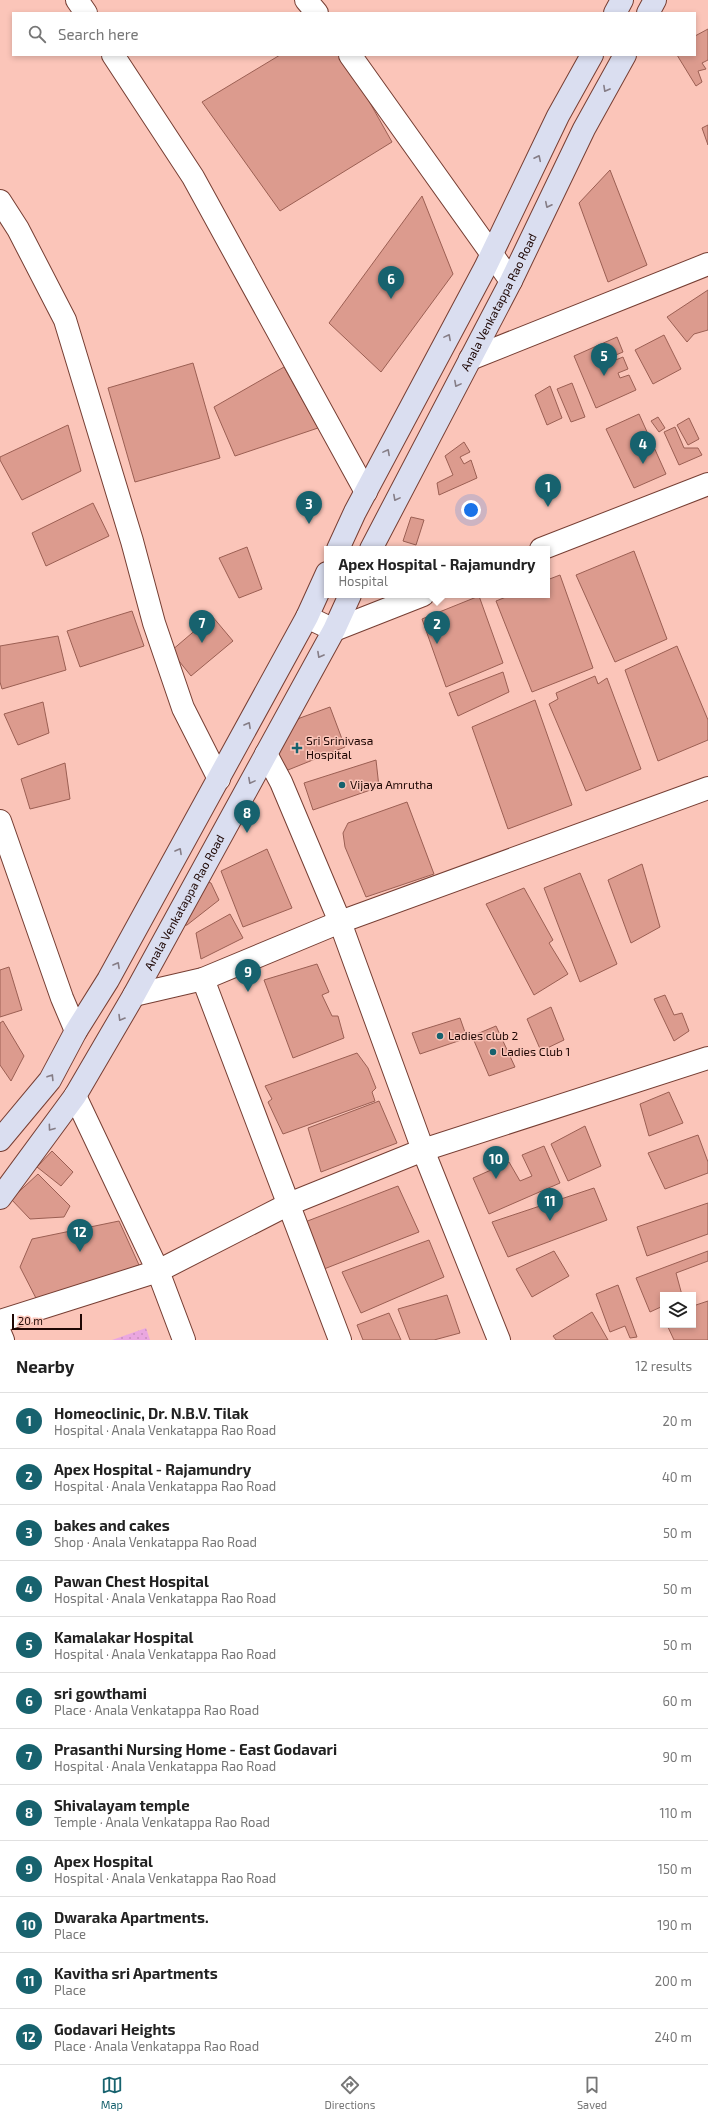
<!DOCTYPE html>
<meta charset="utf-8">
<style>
:root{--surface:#fff;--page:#f6f6f6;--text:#222;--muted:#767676;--line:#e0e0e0;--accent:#17626e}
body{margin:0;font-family:"Exo 2",sans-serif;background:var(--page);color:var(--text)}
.controls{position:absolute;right:12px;bottom:12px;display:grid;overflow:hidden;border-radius:0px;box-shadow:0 2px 6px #0003}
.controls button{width:36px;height:36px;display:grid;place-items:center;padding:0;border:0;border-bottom:1px solid var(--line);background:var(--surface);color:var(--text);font:20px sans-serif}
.scale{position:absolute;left:12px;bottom:10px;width:70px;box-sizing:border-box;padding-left:4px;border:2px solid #1e0704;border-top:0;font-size:11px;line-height:14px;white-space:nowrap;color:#1e0704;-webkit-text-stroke:3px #fbc5b9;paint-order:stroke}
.you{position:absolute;left:471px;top:510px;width:14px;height:14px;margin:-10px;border:3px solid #fff;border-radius:50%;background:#1a73e8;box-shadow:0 0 0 6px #1a73e833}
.badge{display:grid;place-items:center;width:26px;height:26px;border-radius:50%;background:var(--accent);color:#fff;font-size:13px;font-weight:700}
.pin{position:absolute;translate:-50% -33px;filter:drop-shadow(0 1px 2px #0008)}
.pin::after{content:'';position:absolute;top:21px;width:14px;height:12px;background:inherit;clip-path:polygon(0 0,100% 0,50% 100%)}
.popup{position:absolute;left:324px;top:546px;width:226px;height:52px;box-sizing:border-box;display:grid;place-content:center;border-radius:0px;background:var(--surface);filter:drop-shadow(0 1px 3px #0005);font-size:13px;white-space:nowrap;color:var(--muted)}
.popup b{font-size:15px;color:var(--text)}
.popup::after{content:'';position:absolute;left:50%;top:100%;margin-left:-8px;border:8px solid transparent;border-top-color:var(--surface)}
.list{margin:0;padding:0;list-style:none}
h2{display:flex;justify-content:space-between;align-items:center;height:52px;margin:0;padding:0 16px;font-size:17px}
h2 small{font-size:13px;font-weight:400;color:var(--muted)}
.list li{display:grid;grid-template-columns:26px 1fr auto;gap:12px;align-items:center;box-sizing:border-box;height:56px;padding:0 16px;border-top:1px solid var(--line)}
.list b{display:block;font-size:15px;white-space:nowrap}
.list p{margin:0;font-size:13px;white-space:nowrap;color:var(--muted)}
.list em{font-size:13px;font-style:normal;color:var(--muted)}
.icon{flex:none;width:22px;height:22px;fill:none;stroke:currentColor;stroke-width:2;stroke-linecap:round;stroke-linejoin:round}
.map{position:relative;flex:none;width:708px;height:1340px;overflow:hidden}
.search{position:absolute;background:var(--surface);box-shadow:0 2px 6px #0003;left:12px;right:12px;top:12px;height:44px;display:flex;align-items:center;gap:10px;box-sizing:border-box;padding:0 14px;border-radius:0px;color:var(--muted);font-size:15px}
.sheet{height:724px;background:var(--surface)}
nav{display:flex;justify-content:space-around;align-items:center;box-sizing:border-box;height:56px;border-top:1px solid var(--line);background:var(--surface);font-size:11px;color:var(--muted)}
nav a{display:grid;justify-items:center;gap:2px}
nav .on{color:var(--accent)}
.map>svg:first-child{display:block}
.park{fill:url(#park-dots)}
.building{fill:#dc9b8e;stroke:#9b5f53}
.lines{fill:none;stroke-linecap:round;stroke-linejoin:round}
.minor-casing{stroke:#763e33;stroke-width:24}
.secondary-casing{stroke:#763e33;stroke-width:24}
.minor{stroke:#fff;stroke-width:22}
.secondary{stroke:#dadef0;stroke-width:22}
.oneway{stroke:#857d86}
.poi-dot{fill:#17626e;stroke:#fbc5b9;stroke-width:1.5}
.labels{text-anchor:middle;stroke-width:3;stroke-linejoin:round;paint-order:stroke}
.street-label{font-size:12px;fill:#1e0704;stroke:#fbc5b9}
.poi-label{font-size:12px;fill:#1e0704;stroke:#fbc5b9;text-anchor:start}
</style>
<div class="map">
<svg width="708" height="1340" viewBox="0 0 708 1340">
<defs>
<pattern id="park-dots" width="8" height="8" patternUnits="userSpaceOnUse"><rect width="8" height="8" fill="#eaa7e0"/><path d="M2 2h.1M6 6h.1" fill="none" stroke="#c88ebf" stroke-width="1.8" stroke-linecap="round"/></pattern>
</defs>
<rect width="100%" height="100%" fill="#fbc5b9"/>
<!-- park -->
<polygon class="park" points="146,1328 150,1340 112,1340"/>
<!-- building -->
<g class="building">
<polygon points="708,29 708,60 702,63 706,69 698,71 702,82 696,86 677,55 695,55 695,36"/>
<polygon points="280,55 343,55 392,142 280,211 202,102"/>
<polygon points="708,125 708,145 702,128"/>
<polygon points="610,170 647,265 608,282 579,203"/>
<polygon points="422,196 453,274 381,372 329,323"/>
<polygon points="708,290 708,330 694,334 687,342 667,317"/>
<polygon points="664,335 681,369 653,384 635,350"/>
<polygon points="617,337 623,352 611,357 613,361 623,357 628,369 618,373 620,378 629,375 636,390 596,408 574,356"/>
<polygon points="193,363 220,458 135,482 108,388"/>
<polygon points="284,367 318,428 235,456 214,407"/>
<polygon points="572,383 585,417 571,422 557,389"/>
<polygon points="550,386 562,418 547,425 535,395"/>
<polygon points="639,414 666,474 634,488 606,429"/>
<polygon points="658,417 665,428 659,432 651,421"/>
<polygon points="689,418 699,439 688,445 677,425"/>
<polygon points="68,425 81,471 22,500 0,460 0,457"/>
<polygon points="675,427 684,448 698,448 702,455 679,465 664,432"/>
<polygon points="464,442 470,452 460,457 464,464 471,460 477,478 439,495 437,483 453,475 445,456"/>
<polygon points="93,503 109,536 46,566 32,533"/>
<polygon points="411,517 424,520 416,545 403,541"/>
<polygon points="247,547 262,589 239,598 219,558"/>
<polygon points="634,551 667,639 615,662 576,575"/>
<polygon points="560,575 593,668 532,692 496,601 511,595 547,595 547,580"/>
<polygon points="479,596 503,663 446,687 422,619"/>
<polygon points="132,611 144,646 80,667 67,631"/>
<polygon points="212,616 233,641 191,676 171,651"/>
<polygon points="58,636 66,670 2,689 0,682 0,646"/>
<polygon points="677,646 708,720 708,740 658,761 625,670"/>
<polygon points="503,672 509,692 458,716 449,693"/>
<polygon points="595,676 598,684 607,678 641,769 586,791 549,704 558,699 556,693"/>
<polygon points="535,700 572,805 508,829 472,727"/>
<polygon points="43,702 49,733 18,745 4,714"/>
<polygon points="330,707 345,747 283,772 272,751 286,728 300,718"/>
<polygon points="376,760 379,787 313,810 304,783"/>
<polygon points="65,763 70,799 30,809 21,779"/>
<polygon points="407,802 434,874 366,897 345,847 343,833 348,823"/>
<polygon points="267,849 292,908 243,927 221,871"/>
<polygon points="642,864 660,927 631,943 608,880"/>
<polygon points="580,873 617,964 580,982 544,888"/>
<polygon points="201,879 211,883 219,900 187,925 181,926"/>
<polygon points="524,888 553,940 549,943 568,974 534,995 486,904"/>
<polygon points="230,914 243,938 201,959 196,933"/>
<polygon points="317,964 329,992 322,995 332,1016 338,1016 344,1038 293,1058 264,980"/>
<polygon points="9,967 22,1010 0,1017 0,970"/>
<polygon points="665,995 674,1015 682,1013 689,1031 674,1041 654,999"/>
<polygon points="551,1007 564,1040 541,1051 527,1019"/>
<polygon points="460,1018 467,1038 420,1054 412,1033"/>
<polygon points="3,1021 24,1056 11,1081 0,1065 0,1023"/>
<polygon points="496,1026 515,1067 489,1076 472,1036"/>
<polygon points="357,1053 368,1068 376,1088 372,1092 375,1101 283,1134 268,1102 272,1099 265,1086"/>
<polygon points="669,1092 683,1123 649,1136 640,1104"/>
<polygon points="379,1101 397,1143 321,1172 308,1128"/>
<polygon points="585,1126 601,1166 568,1181 551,1144"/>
<polygon points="698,1135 708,1162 708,1173 665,1189 648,1153"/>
<polygon points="544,1146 560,1183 489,1214 473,1178 509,1162 520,1181 532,1176 522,1155"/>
<polygon points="52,1151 73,1172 61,1186 37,1167"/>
<polygon points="38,1174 70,1206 64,1217 30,1219 11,1199"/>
<polygon points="398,1186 419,1232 324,1269 305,1222"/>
<polygon points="594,1188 607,1220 508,1257 492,1222"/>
<polygon points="708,1203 708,1234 647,1256 637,1227"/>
<polygon points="119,1221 139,1265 39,1304 20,1267 32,1239"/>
<polygon points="429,1240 444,1277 361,1313 342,1272"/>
<polygon points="554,1251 569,1276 532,1297 516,1269"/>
<polygon points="708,1251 708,1261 676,1273 682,1295 663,1295 663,1306 650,1312 636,1278"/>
<polygon points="618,1285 637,1337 630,1338 625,1326 610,1332 596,1294"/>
<polygon points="447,1295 460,1333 434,1340 410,1340 398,1309"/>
<polygon points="708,1301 708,1340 674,1340 667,1325 693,1325 693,1306"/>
<polygon points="592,1312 608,1340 556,1340 553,1336"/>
<polygon points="389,1313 401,1340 363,1340 357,1325"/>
</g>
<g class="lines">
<!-- minor casing -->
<g class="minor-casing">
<g id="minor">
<polyline points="77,0 86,13"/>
<polyline points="306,0 317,13"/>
<polyline points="113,55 193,177 366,492"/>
<polyline points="350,55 511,281"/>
<polyline points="0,201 18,229 65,320 132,541 154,623 183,708 219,779"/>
<polyline points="470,359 708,264"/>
<polyline points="541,549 708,484"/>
<polyline points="307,617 334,630 423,595"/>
<polyline points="266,754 281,782 340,922 423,1150 499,1340"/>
<polyline points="0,821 62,998 76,1031"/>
<polyline points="203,979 340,1340"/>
<polyline points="134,995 203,979 340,922 708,788"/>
<polyline points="75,1096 158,1271 184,1340"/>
<polyline points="0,1321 158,1271 289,1204 423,1150 708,1058"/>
<polyline points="0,1333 3,1340"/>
</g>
</g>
<!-- secondary casing -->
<g class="secondary-casing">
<g id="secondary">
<polyline points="615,13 622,0"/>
<polyline points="648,13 655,0"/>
<polyline points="338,549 355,512 485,268 558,116 592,55"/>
<path id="s1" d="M371,549l140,-268 73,-152 41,-74"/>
<polyline points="0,1140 50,1080 76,1031 108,980 307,617 327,573"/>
<path id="s2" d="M0,1198l75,-102 59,-101 200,-365 16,-35"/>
</g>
</g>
<!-- minor -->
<use href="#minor" class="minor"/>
<!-- secondary -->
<use href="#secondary" class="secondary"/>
</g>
<!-- one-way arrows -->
<defs><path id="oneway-chevron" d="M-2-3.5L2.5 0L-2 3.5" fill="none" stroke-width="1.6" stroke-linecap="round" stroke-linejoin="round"/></defs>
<g class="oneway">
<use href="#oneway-chevron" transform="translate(606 89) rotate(119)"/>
<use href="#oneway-chevron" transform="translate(538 158) rotate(-64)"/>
<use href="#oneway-chevron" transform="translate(548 205) rotate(116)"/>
<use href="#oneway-chevron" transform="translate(448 337) rotate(-62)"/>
<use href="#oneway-chevron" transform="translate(457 384) rotate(118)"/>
<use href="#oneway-chevron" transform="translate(387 452) rotate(-62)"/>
<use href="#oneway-chevron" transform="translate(396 498) rotate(118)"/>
<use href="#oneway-chevron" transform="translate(320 655) rotate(119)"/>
<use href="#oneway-chevron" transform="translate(248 725) rotate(-61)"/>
<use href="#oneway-chevron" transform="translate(251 781) rotate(118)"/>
<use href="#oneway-chevron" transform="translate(179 851) rotate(-61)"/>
<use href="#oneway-chevron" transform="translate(117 965) rotate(-61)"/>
<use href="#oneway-chevron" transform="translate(121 1018) rotate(121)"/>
<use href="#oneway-chevron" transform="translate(51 1077) rotate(-58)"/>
<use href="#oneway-chevron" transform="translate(51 1128) rotate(126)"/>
</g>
<!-- markers -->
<g class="poi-dot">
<path d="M295 742h4v4h4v4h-4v4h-4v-4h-4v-4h4z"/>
<circle cx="342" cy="785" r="4"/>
<circle cx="440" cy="1036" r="4"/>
<circle cx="493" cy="1052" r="4"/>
</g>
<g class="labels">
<!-- street labels -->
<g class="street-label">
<text dy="4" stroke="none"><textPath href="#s1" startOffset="278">Anala Venkatappa Rao Road</textPath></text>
<text dy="4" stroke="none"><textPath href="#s2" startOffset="349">Anala Venkatappa Rao Road</textPath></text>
</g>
<!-- poi labels -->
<g class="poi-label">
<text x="306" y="745">Sri Srinivasa<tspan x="306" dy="14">Hospital</tspan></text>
<text x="350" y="789">Vijaya Amrutha</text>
<text x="448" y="1040">Ladies club 2</text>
<text x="501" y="1056">Ladies Club 1</text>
</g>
</g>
</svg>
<div class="controls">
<button><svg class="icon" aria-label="layers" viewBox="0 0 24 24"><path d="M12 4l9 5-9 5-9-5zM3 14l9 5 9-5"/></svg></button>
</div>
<div class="scale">20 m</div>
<div class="you"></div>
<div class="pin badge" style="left:548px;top:507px">1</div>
<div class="pin badge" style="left:437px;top:644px">2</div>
<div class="popup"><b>Apex Hospital - Rajamundry</b>Hospital</div>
<div class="pin badge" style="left:309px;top:524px">3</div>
<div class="pin badge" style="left:643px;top:464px">4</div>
<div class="pin badge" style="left:604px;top:376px">5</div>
<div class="pin badge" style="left:391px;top:299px">6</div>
<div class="pin badge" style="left:202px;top:643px">7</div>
<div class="pin badge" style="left:247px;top:833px">8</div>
<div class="pin badge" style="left:248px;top:992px">9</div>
<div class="pin badge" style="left:496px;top:1179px">10</div>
<div class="pin badge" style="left:550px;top:1221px">11</div>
<div class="pin badge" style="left:80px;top:1252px">12</div>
<div class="search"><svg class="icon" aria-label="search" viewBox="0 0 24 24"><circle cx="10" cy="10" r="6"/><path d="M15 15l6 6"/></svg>Search here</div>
</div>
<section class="sheet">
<h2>Nearby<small>12 results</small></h2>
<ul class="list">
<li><span class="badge">1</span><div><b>Homeoclinic, Dr. N.B.V. Tilak</b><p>Hospital · Anala Venkatappa Rao Road</p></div><em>20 m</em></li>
<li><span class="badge">2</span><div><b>Apex Hospital - Rajamundry</b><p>Hospital · Anala Venkatappa Rao Road</p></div><em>40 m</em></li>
<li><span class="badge">3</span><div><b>bakes and cakes</b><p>Shop · Anala Venkatappa Rao Road</p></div><em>50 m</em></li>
<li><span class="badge">4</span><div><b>Pawan Chest Hospital</b><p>Hospital · Anala Venkatappa Rao Road</p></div><em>50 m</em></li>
<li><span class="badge">5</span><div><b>Kamalakar Hospital</b><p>Hospital · Anala Venkatappa Rao Road</p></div><em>50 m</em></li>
<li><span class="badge">6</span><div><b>sri gowthami</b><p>Place · Anala Venkatappa Rao Road</p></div><em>60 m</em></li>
<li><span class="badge">7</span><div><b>Prasanthi Nursing Home - East Godavari</b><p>Hospital · Anala Venkatappa Rao Road</p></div><em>90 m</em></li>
<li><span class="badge">8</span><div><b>Shivalayam temple</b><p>Temple · Anala Venkatappa Rao Road</p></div><em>110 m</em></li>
<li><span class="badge">9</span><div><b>Apex Hospital</b><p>Hospital · Anala Venkatappa Rao Road</p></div><em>150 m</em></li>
<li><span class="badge">10</span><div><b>Dwaraka Apartments.</b><p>Place</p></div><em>190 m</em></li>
<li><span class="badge">11</span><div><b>Kavitha sri Apartments</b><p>Place</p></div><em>200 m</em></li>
<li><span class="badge">12</span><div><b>Godavari Heights</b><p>Place · Anala Venkatappa Rao Road</p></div><em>240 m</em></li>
</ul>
</section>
<nav>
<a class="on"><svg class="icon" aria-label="map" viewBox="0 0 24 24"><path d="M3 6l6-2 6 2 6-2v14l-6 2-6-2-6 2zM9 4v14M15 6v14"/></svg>Map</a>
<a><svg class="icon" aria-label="directions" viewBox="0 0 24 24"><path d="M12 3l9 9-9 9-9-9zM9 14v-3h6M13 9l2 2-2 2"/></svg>Directions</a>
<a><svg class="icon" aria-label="saved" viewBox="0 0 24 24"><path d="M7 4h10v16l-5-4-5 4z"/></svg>Saved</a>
</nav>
